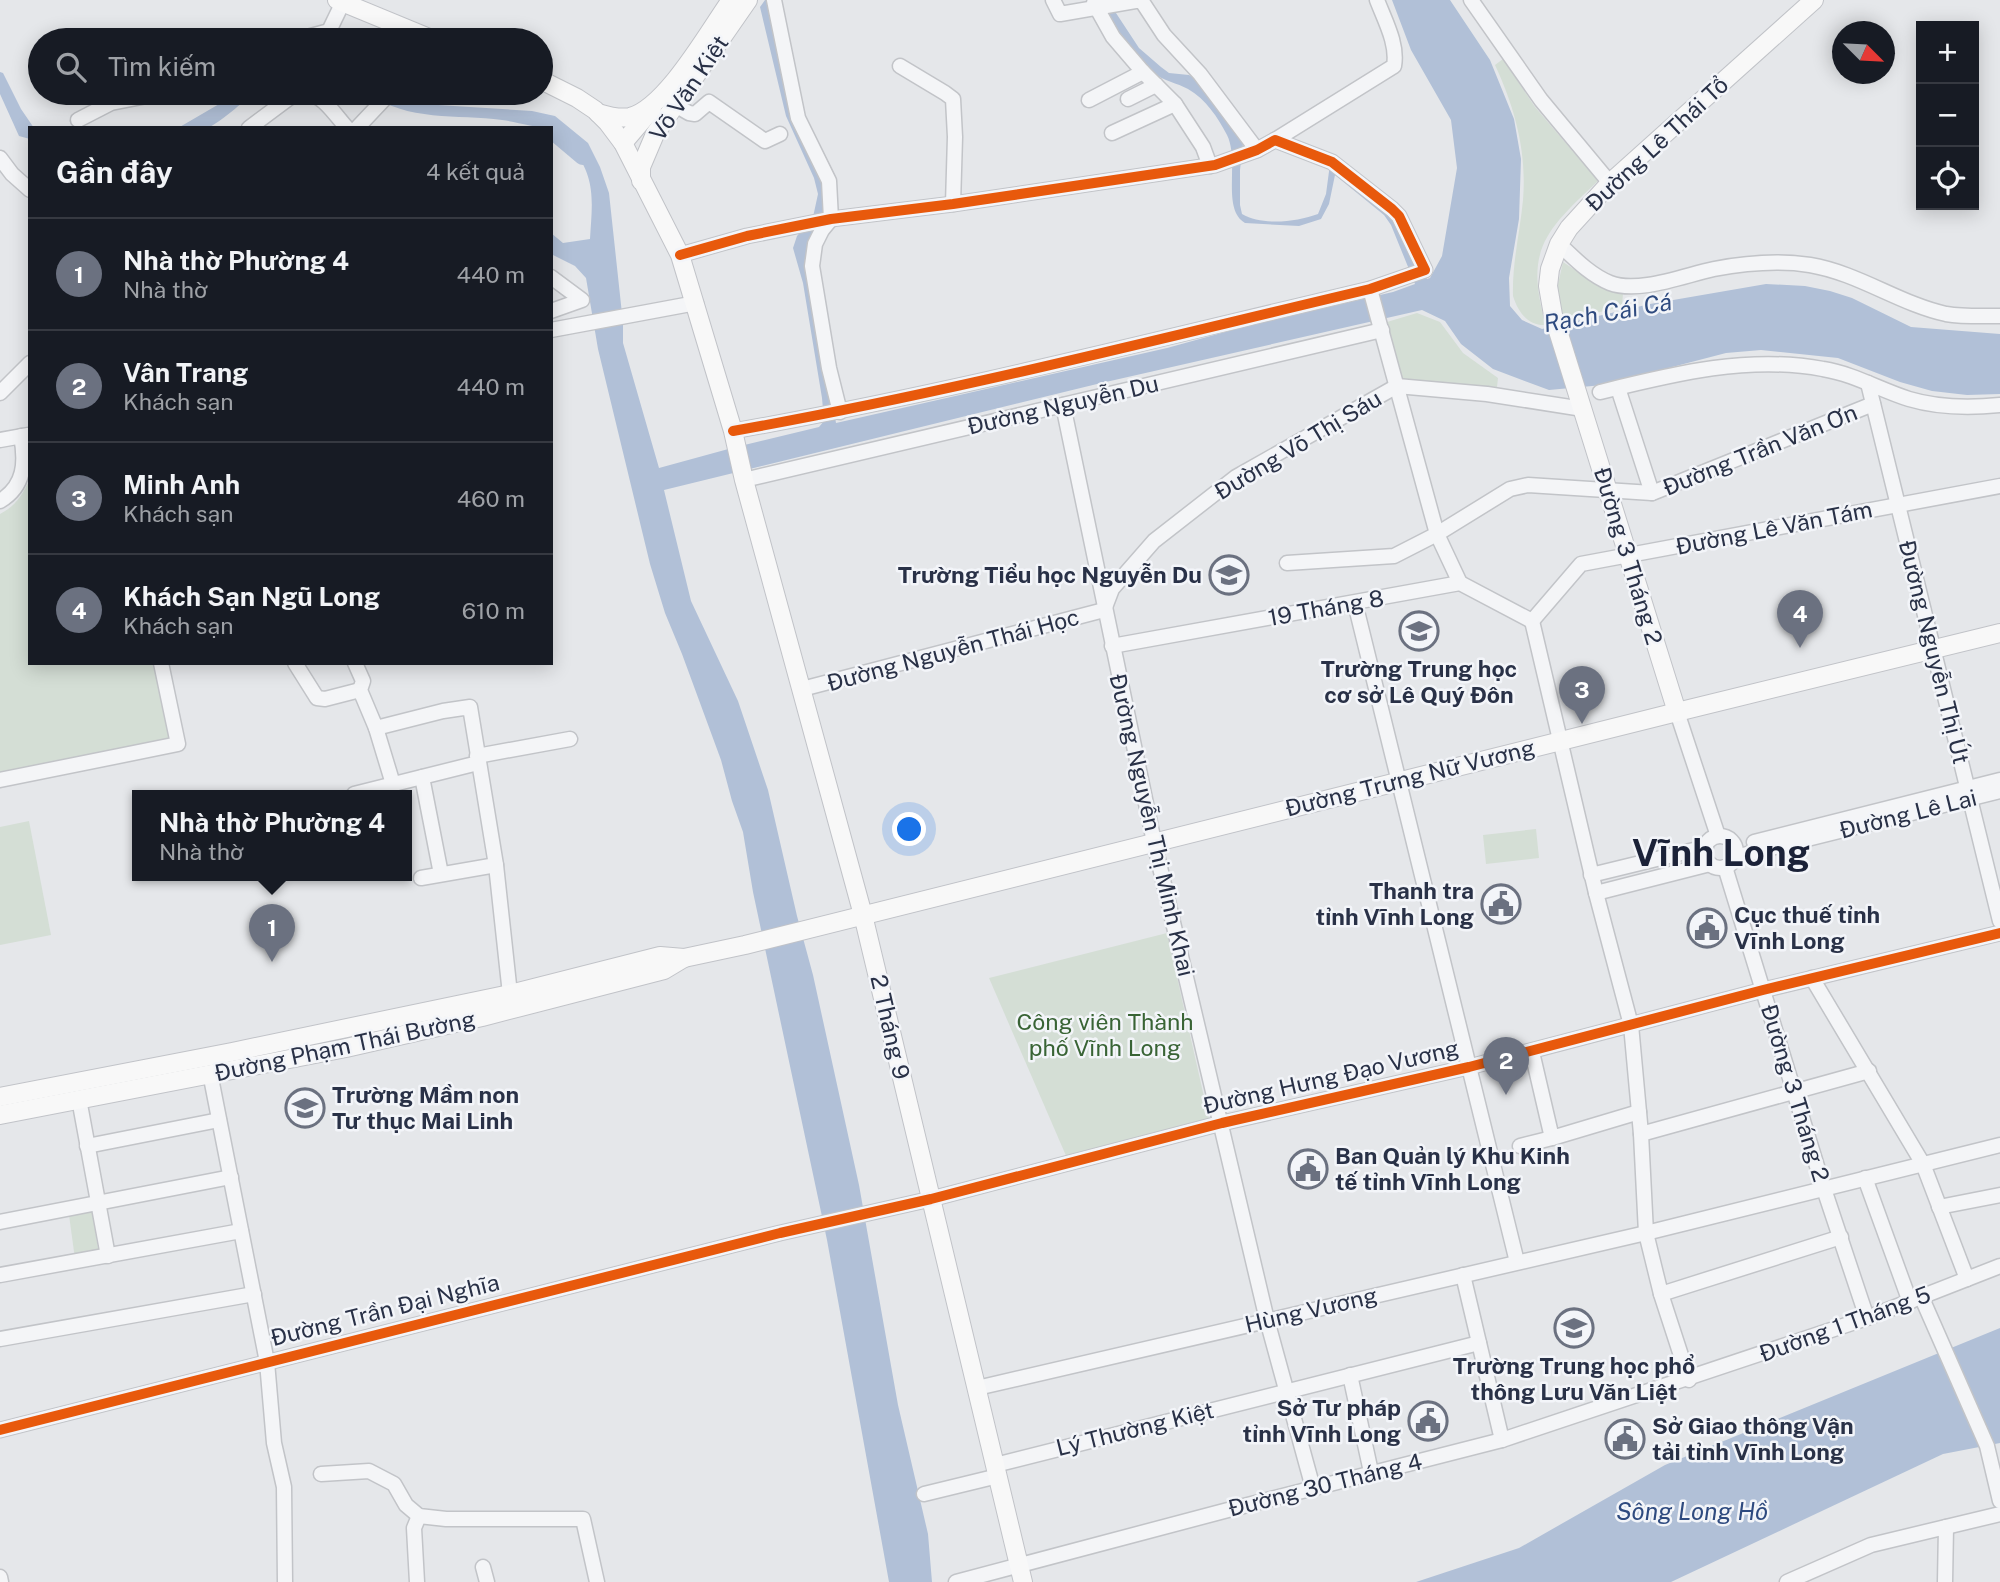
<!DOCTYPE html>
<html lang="vi">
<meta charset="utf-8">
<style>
:root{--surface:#171b24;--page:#242831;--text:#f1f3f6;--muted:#9ea1a6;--line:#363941;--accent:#6b7180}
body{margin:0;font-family:"Public Sans",sans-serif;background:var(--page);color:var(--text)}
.controls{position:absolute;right:21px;top:21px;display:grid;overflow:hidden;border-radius:0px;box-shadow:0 4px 18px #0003}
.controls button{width:63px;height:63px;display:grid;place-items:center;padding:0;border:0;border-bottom:2px solid var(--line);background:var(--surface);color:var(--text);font:35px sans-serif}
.compass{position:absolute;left:1832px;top:21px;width:63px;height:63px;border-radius:50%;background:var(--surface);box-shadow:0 4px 18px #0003;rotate:114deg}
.you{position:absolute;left:910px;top:830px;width:24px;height:24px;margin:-18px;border:5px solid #fff;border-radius:50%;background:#1a73e8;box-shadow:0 0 0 10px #1a73e833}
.badge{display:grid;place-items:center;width:46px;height:46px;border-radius:50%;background:var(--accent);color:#fff;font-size:23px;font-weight:700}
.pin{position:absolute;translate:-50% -58px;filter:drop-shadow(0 2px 4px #0008)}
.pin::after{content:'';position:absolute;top:37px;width:24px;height:21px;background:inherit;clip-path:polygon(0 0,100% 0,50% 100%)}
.popup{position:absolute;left:132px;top:790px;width:280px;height:91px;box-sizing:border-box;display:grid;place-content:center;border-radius:0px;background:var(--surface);filter:drop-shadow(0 2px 5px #0005);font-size:23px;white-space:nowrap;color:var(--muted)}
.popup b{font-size:26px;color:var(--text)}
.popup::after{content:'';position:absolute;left:50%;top:100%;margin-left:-14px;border:14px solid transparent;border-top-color:var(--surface)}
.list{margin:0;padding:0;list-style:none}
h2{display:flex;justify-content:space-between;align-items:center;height:91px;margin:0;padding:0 28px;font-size:30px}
h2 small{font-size:23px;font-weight:400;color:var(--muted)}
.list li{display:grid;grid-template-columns:46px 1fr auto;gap:21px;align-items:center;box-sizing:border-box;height:112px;padding:0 28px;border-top:2px solid var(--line)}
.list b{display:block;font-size:26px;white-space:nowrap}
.list p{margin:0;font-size:23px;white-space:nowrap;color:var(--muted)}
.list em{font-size:23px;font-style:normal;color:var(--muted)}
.icon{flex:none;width:38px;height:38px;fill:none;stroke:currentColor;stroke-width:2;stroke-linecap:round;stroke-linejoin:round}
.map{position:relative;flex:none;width:2000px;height:1582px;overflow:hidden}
.search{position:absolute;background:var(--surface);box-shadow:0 4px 18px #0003;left:28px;top:28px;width:525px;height:77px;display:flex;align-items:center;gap:18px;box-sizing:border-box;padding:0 24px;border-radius:38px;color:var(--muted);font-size:26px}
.panel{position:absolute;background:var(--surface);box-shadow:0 4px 18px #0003;left:28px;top:126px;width:525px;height:539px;border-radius:0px}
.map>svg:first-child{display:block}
.green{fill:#d4ded5}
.water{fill:#b1c0d7}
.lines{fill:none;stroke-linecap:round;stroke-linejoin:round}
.river{stroke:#b1c0d7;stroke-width:18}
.minor-casing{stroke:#c2c4c8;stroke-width:17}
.major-casing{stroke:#c1c3c8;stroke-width:20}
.minor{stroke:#f4f5f7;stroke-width:14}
.major{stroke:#f8f8f8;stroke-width:18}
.cycleway-casing{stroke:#f3f5f9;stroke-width:15}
.cycleway{stroke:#e8590c;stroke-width:10}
.labels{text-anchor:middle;stroke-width:5;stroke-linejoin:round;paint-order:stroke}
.street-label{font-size:23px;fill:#293147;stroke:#f3f5f9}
.poi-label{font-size:23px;font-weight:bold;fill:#293147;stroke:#f3f5f9;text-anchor:start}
.park-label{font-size:23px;fill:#396435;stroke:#f3f5f9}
.water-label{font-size:24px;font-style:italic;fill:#2e4a7f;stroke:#f3f5f9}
.town-label{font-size:37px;font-weight:bold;fill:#1b2238;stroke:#f3f5f9}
</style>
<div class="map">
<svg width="2000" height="1582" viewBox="0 0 2000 1582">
<rect width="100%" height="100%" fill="#e5e7ea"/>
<!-- green -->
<g class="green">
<path d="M1503,59l32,48 63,74c-53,50 -74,69 -52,144 -18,1 -28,-13 -33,-29 -1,-33 7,-64 10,-96 4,-48 -8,-92 -28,-135z"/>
<polygon points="1563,262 1593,282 1623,293 1622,307 1564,320 1556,293"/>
<polygon points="1417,313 1440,322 1463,353 1498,378 1497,387 1409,381 1400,377 1385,329 1387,322"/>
<path d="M30,479v184h127l15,72 -2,4 -170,37v-262c17,-9 22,-19 30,-35z"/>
<polygon points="29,821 51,935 0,945 0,827"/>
<polygon points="1536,829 1539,858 1486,864 1483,835"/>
<polygon points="1167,933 1209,1119 1067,1158 989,978"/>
<polygon points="92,1211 99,1255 75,1259 69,1215"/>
</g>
<!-- water -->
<g class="water">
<path d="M765,0h5l10,56 45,125 1,31 -17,27v25l27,159 331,-75 87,-24 139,-32 22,-8 -24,-59 -7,-10 -49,-40 -6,29 -8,15 -22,7 -54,-3c-24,-14 -5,-62 -18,-88 -9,-17 -21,-36 -39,-46 -11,-6 -24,-8 -35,-16l-36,-41 -17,-32 14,10 25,38 22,19 8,6 20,2 8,5 42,50 4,14 -3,26v35l2,9c21,12 54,8 76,0l8,-20 4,-30 65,50 32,65 3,-1 12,-22 15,-88 -6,-48 -40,-70 -19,-50h58l40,60 24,59 7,40 -2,60 -10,59 1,28 12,14 20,9 108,-25 116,-20 39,2 25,5 22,7 59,29 89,7v60l-33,1 -35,-4 -32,-9 -62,-24 -77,-8 -35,3 -123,32 -54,5 -56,-21 -32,-25 -16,-23 -23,-11 -325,74 -433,106 27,111 47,100 30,89 29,126 16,59 46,210 39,220 30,129 4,48h-43l-62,-342 -74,-348 -10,-60 -11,-31 -11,-41 -39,-106 -17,-41 -15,-49 -52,-215 -12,-71 -11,-12 -24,-12v-21l12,10 27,-4c2,-35 7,-61 -18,-91 -6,-8 -11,-13 -21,-17v-3c-16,0 -33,-6 -49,-8 -44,-6 -96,2 -133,-27h31l7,5 31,7 94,6 23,5 33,27 12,24 9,26 14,130v20l36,125 73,-20 87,-21 5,-6 -2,-23 -19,-115 -10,-35 4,-12 16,-19 5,-23 -4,-16 -28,-62 -26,-109z"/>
<polygon points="0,72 3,73 21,109 34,128 30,128 30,139 19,136 0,94"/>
<path d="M238,93h15c-7,7 -36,32 -46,35 -7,2 -20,0 -29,0z"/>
<polygon points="2000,1328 2000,1443 1943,1454 1671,1582 1416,1582 1519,1548 1665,1465"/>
</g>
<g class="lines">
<!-- river -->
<polyline class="river" points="551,129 583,156"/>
<!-- minor casing -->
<g class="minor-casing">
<g id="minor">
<polyline points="774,0 798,118 829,181 831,219 822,230 815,244 812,266 829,368 840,412"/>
<polyline points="1053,0 1060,14 1141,0 1164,35 1200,74 1257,150"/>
<polyline points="1471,0 1541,100 1610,183"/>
<polyline points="1094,3 1113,37 1143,72 1175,104 1203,147 1210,166"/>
<polyline points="296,40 329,31 343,2"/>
<polyline points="900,66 945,93 953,99 955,137 953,204"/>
<path d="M307,93c16,2 29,23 40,35"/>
<polyline points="1128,99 1156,85"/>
<polyline points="1089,100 1143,72"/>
<polyline points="675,105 689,113 695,114 709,102 765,141 780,134"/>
<polyline points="78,120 111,103 162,93"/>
<polyline points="249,128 296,93"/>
<polyline points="357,128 390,93"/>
<polyline points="1112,133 1175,104"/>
<path d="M1275,140l119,-74c4,-22 -9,-45 -17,-66"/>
<polyline points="0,158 12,174 30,190"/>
<path d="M1559,244c15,14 31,31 51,39 29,11 75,-8 104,-14 32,-6 64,-9 96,-4 48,8 90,39 136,49 18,3 37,2 54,2"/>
<path d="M680,255l67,-19 84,-17 122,-15 262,-39 42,-15 18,-10 57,22 60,47 7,7 26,54 -55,19c-212,50 -422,104 -637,142"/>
<polyline points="551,277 582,300 551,311"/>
<polyline points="1370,289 1437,534 1460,583"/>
<polyline points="551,330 696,303"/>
<polyline points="1868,383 2000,921"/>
<polyline points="1618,388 1652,493"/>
<path d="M1600,392c73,-18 148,-37 223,-23 31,5 57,21 86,30 30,9 61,9 91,6"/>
<polyline points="0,393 30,363"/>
<polyline points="1063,405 1154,842 1267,1320 1313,1488"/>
<polyline points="0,440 28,435"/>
<polyline points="744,480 1382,330"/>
<path d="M0,501c25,-15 26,-39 21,-65"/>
<polyline points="1287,563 1394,556 1437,534 1510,489 1528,485 1652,493 1873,404"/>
<polyline points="1355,603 1517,1262"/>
<polyline points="1532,621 1596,893 1631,1025 1641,1134 1646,1233 1661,1294 1689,1380"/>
<polyline points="1532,621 1581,564 2000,486"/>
<polyline points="1112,646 1460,583 1532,621"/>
<polyline points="295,663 317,698 325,699 360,690"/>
<polyline points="355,663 363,681 360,690 376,728 443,711 470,707 496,865 510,994"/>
<polyline points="802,689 1104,610 1112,589 1154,541 1236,477 1397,386 1487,394 1583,409"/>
<polyline points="1677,712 1718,836"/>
<polyline points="376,728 393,784"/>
<polyline points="477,756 570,739"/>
<polyline points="422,777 441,874"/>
<polyline points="0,780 178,744 161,663"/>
<polyline points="354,794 478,763"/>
<circle cx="1720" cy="852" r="16"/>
<polyline points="1754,842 2000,780"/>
<polyline points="1735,857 2000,791"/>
<polyline points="1725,867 1824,1189 1867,1318"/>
<polyline points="1591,875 1706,847"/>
<polyline points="421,878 496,865"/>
<polyline points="1596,893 1710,864"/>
<polyline points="1812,978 1923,1164 1967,1279"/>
<polyline points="1532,1052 1552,1138 1639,1112"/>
<polyline points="210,1073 267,1362 274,1443 284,1487 285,1582"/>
<polyline points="79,1099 108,1256"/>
<polyline points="1641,1134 1869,1071"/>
<polyline points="87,1146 219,1120"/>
<polyline points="1520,1146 1552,1138"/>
<polyline points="1865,1178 1910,1302"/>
<polyline points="1939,1207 2000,1195"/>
<polyline points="0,1222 231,1177"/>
<polyline points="0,1275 241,1231"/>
<polyline points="1463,1275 1502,1440"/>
<polyline points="1661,1294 1841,1237"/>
<polyline points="1921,1296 1987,1446 2000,1501"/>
<polyline points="0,1339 254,1294"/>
<polyline points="1350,1375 1371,1472"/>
<polyline points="977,1388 1646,1233 2000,1145"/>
<polyline points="0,1430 780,1233 931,1199 1222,1123 1469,1067 1763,990 2000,933"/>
<polyline points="995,1465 1479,1343"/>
<polyline points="321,1474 369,1471 394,1484 406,1505 419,1516 446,1519 583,1519 597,1582"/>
<polyline points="924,1494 998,1476"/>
<polyline points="483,1567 487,1582"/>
<polyline points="0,1577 1,1582"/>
<polyline points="417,1582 414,1528 419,1516"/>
<polyline points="956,1582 1228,1510 1502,1440 1867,1318 2000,1266"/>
<polyline points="1787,1582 1871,1545 2000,1514"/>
<polyline points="1945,1582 1946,1527"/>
</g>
</g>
<!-- major casing -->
<g class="major-casing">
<g id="major">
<polyline points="337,0 434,40"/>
<polyline points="541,80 577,98 595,110 608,123 623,143 680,255 733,431 744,480 863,915 1023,1582"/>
<path d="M598,113c10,3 22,6 32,4 36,-9 79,-86 101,-117"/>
<polyline points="623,143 652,109"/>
<polyline points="641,181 641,167 655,134 748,0"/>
<polyline points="1677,712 1553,315 1548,286 1550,269 1559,244 1569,228 1610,183 1814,0"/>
<polyline points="0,1097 232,1052 510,994 660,956 684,958 745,945 1677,712 2000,633"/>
<polyline points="0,1115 346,1048 482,1017 664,970 684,958"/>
</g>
</g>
<!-- minor -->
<use href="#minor" class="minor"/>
<!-- major -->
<use href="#major" class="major"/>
<!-- cycleway casing -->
<g class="cycleway-casing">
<g id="cycleway">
<path d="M680,255l67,-19 84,-17 122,-15 262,-39 42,-15 18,-10 57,22 60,47 7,7 26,54 -55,19c-212,50 -422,104 -637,142"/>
<polyline points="0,1430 780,1233 931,1199 1222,1123 1469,1067 1763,990 2000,933"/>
</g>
</g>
<!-- cycleway -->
<use href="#cycleway" class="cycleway"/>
</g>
<!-- icons -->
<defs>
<g id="school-ring" transform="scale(2.0125)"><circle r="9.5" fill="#f3f5f9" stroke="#6b7180" stroke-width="1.5"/><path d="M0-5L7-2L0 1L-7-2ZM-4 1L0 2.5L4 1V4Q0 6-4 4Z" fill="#6b7180"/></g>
<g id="civic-ring" transform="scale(2.0125)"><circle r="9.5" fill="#f3f5f9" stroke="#6b7180" stroke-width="1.5"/><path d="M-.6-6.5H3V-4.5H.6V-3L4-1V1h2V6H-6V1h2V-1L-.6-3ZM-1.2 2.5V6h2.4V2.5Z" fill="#6b7180"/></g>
</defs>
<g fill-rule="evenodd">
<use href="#school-ring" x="1229" y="575"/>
<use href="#school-ring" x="1419" y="631"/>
<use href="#civic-ring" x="1501" y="904"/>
<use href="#civic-ring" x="1707" y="928"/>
<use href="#school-ring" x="305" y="1108"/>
<use href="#civic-ring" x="1308" y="1169"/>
<use href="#school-ring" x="1574" y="1328"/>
<use href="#civic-ring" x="1428" y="1421"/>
<use href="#civic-ring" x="1625" y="1439"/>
</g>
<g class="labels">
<!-- street labels -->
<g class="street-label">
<text transform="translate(689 88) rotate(-56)" y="8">Võ Văn Kiệt</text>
<text transform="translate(1657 144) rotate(-43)" y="8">Đường Lê Thái Tổ</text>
<text transform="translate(1063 405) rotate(-13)" y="8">Đường Nguyễn Du</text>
<text transform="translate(1298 445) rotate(-31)" y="8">Đường Võ Thị Sáu</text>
<text transform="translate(1760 450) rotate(-22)" y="8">Đường Trần Văn Ơn</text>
<text transform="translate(1774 528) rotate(-11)" y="8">Đường Lê Văn Tám</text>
<text transform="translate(1628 556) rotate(73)" y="8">Đường 3 Tháng 2</text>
<text transform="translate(1326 608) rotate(-10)" y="8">19 Tháng 8</text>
<text transform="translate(953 650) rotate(-15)" y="8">Đường Nguyễn Thái Học</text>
<text transform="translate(1934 652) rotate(76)" y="8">Đường Nguyễn Thị Út</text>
<text transform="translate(1410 778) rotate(-14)" y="8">Đường Trưng Nữ Vương</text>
<text transform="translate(1908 814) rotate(-14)" y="8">Đường Lê Lai</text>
<text transform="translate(1152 825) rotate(77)" y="8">Đường Nguyễn Thị Minh Khai</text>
<text transform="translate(890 1027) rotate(77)" y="8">2 Tháng 9</text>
<text transform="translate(345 1046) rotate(-12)" y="8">Đường Phạm Thái Bường</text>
<text transform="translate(1331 1077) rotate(-13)" y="8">Đường Hưng Đạo Vương</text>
<text transform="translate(1795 1093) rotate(73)" y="8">Đường 3 Tháng 2</text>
<text transform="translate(385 1310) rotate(-14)" y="8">Đường Trần Đại Nghĩa</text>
<text transform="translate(1311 1310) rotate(-13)" y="8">Hùng Vương</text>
<text transform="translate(1845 1324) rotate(-20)" y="8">Đường 1 Tháng 5</text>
<text transform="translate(1135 1429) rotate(-14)" y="8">Lý Thường Kiệt</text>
<text transform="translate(1325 1485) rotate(-14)" y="8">Đường 30 Tháng 4</text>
</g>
<!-- poi labels -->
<g class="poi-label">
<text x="1202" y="583" text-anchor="end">Trường Tiểu học Nguyễn Du</text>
<text x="1419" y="677" text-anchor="middle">Trường Trung học<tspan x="1419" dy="26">cơ sở Lê Quý Đôn</tspan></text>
<text x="1474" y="899" text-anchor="end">Thanh tra<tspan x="1474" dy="26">tỉnh Vĩnh Long</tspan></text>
<text x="1734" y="923">Cục thuế tỉnh<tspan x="1734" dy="26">Vĩnh Long</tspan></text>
<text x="332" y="1103">Trường Mầm non<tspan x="332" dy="26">Tư thục Mai Linh</tspan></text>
<text x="1335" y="1164">Ban Quản lý Khu Kinh<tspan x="1335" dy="26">tế tỉnh Vĩnh Long</tspan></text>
<text x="1574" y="1374" text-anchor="middle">Trường Trung học phổ<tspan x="1574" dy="26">thông Lưu Văn Liệt</tspan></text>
<text x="1401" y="1416" text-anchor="end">Sở Tư pháp<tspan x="1401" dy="26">tỉnh Vĩnh Long</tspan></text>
<text x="1652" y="1434">Sở Giao thông Vận<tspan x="1652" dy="26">tải tỉnh Vĩnh Long</tspan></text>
</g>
<!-- park labels -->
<g class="park-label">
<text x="1105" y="1030">Công viên Thành<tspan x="1105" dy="26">phố Vĩnh Long</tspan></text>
</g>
<!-- water labels -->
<g class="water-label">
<text transform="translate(1608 313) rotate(-10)" y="8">Rạch Cái Cá</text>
<text x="1692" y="1520">Sông Long Hồ</text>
</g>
<!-- town labels -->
<g class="town-label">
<text x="1721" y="866">Vĩnh Long</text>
</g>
</g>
</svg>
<div class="controls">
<button>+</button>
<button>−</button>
<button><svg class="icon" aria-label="locate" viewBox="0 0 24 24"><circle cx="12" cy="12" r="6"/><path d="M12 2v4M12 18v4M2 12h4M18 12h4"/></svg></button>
</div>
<svg class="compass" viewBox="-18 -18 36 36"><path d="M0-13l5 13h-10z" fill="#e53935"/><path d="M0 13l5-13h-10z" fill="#9ea1a6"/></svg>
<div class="you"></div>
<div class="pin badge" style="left:272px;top:962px">1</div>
<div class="popup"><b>Nhà thờ Phường 4</b>Nhà thờ</div>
<div class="pin badge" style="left:1506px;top:1095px">2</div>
<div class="pin badge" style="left:1582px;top:724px">3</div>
<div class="pin badge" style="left:1800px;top:648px">4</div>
<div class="search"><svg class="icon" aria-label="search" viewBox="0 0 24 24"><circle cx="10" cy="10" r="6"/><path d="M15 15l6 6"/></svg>Tìm kiếm</div>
<section class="panel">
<h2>Gần đây<small>4 kết quả</small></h2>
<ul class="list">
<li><span class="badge">1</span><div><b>Nhà thờ Phường 4</b><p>Nhà thờ</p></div><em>440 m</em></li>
<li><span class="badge">2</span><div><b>Vân Trang</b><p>Khách sạn</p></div><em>440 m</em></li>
<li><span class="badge">3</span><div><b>Minh Anh</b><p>Khách sạn</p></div><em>460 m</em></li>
<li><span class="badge">4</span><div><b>Khách Sạn Ngũ Long</b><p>Khách sạn</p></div><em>610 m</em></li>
</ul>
</section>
</div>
